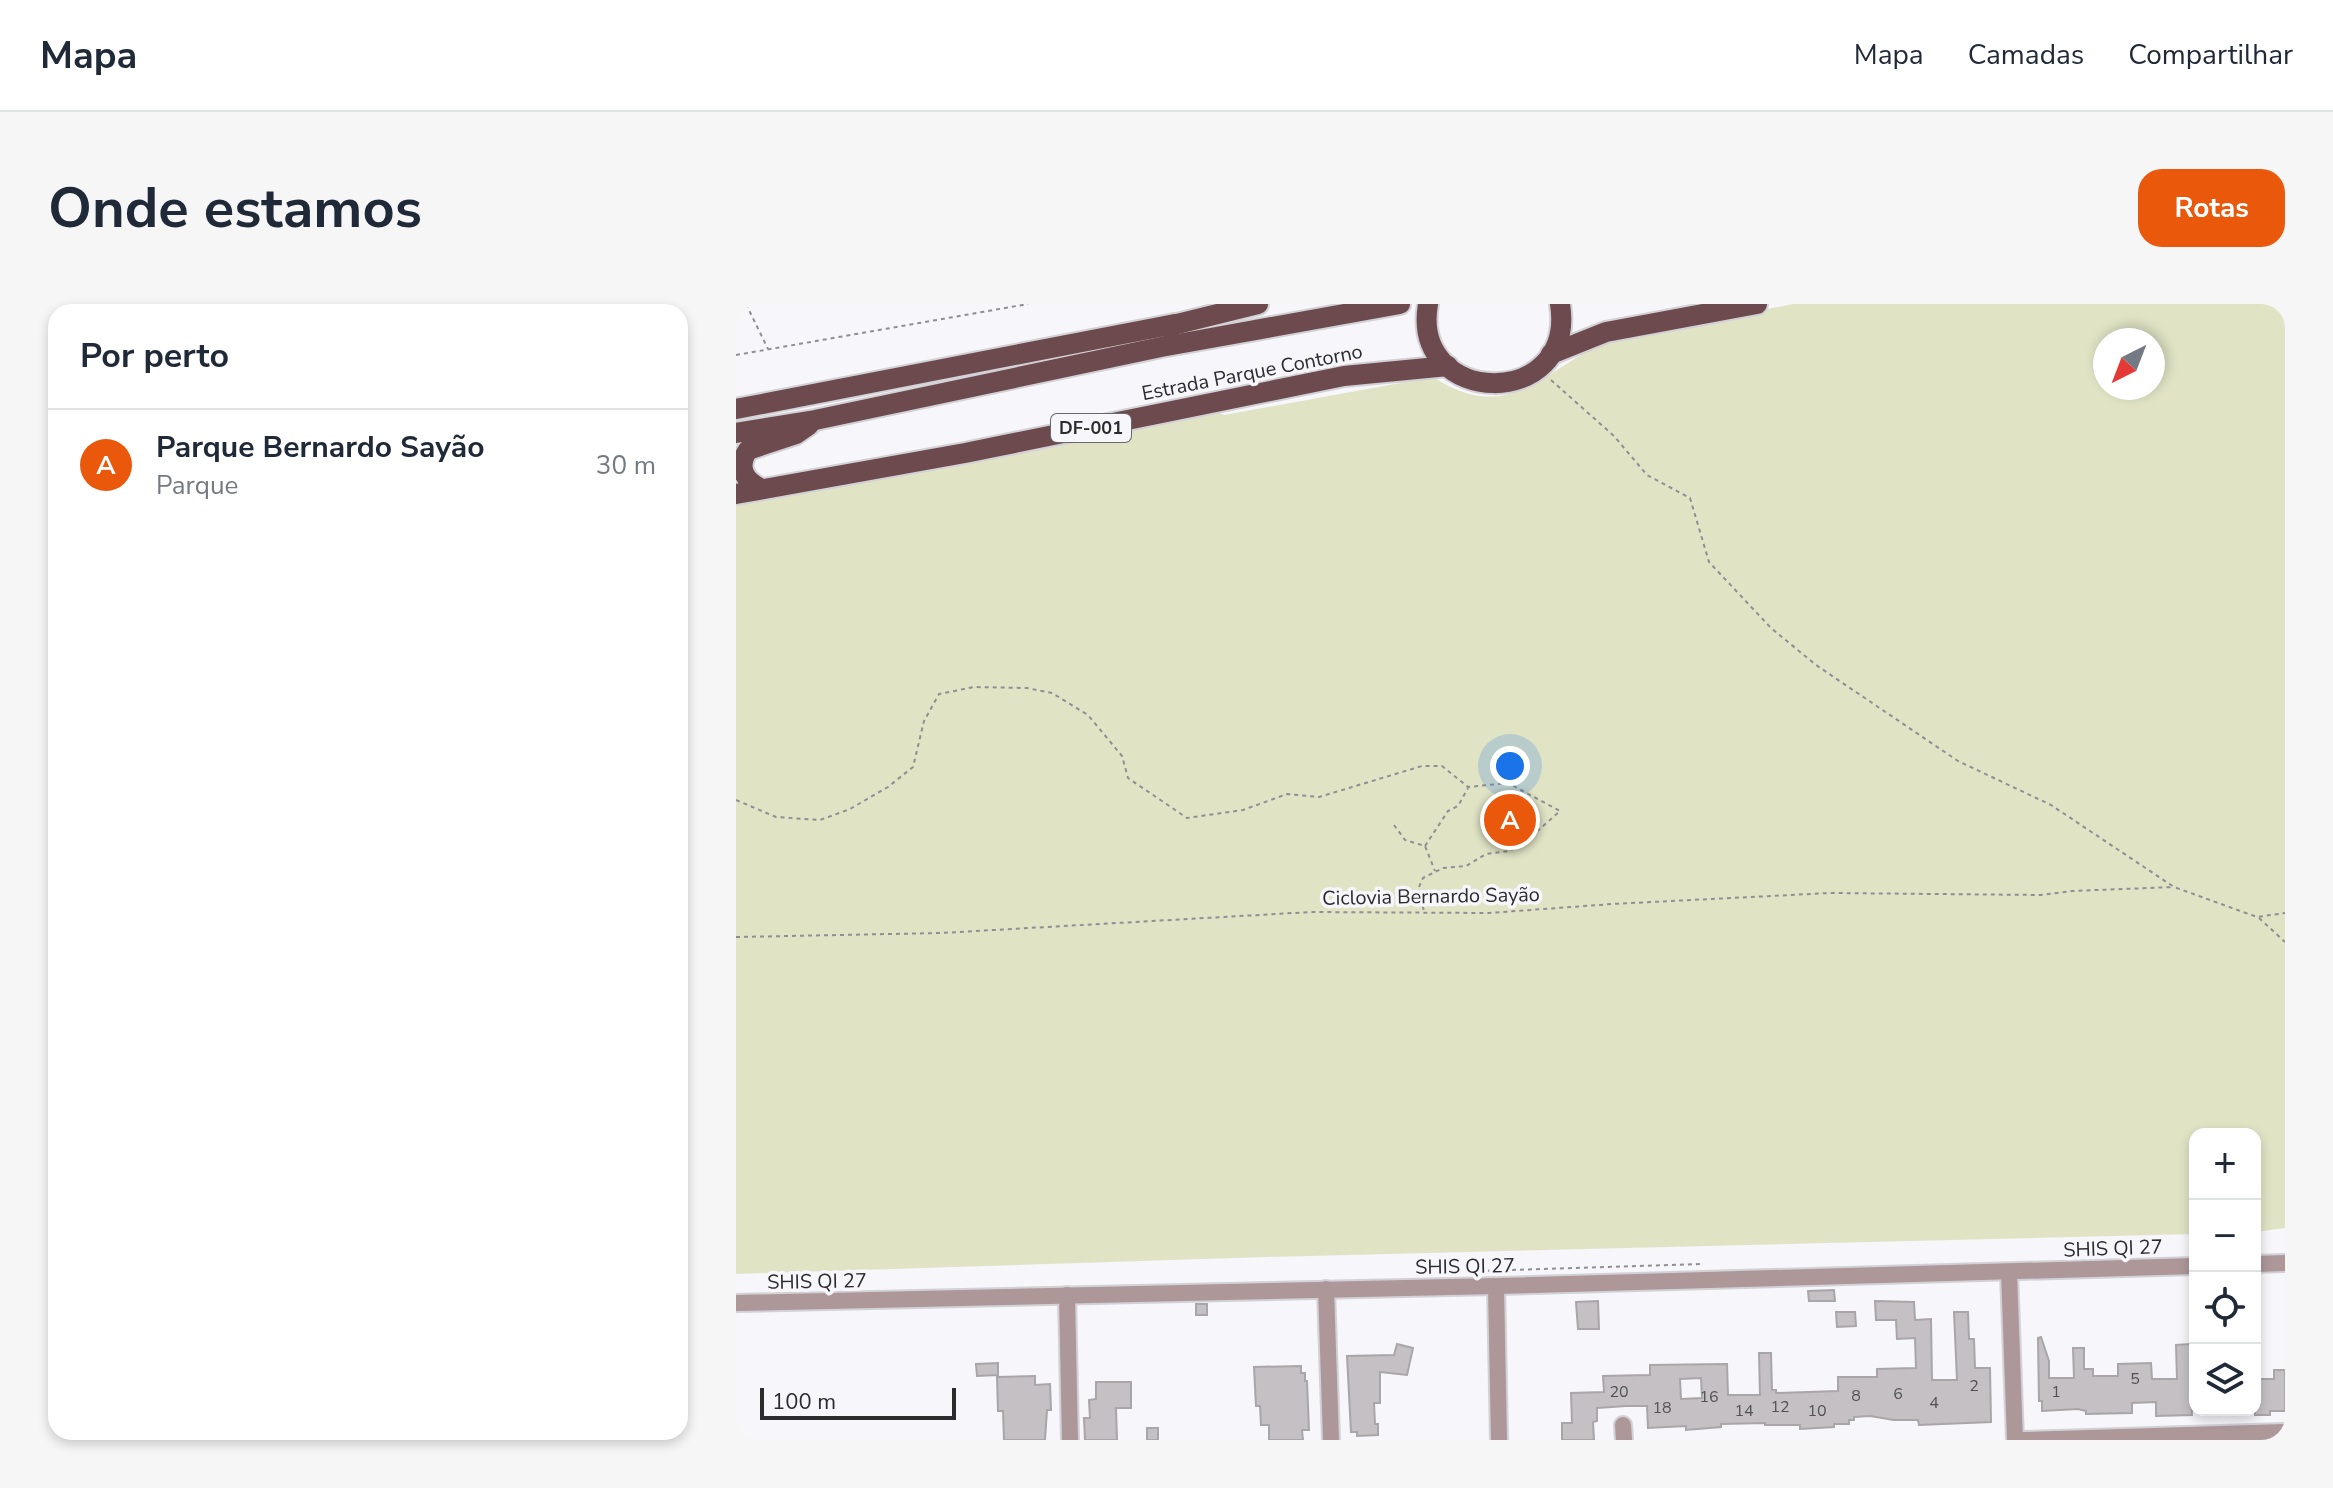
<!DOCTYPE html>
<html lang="pt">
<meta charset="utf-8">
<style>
:root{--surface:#fff;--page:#f6f6f7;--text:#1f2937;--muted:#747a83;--line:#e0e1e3;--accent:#ea580c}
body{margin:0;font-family:"Nunito Sans",sans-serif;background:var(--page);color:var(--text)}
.controls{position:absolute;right:24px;bottom:24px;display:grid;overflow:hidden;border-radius:16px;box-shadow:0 4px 12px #0003}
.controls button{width:72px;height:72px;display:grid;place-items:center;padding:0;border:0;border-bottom:2px solid var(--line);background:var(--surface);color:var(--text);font:40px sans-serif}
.compass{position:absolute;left:1357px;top:24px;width:72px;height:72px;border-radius:50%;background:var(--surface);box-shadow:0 4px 12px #0003;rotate:222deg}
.scale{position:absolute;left:24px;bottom:20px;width:196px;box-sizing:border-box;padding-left:8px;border:4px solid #2c2c2e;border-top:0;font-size:22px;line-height:28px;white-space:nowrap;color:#2c2c2e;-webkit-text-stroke:6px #f6f6fb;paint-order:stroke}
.you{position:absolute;left:774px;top:462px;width:28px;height:28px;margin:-20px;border:6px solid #fff;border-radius:50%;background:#1a73e8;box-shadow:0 0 0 12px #1a73e833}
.badge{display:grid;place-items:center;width:52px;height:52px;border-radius:50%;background:var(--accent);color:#fff;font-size:26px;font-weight:700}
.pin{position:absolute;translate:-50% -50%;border:4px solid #fff;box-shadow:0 2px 8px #0006}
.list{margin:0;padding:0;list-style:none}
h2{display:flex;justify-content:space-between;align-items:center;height:104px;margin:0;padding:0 32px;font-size:34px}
h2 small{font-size:26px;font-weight:400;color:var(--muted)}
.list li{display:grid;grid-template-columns:52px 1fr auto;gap:24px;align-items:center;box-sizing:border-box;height:112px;padding:0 32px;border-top:2px solid var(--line)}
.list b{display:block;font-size:30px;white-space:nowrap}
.list p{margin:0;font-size:26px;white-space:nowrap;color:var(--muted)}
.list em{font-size:26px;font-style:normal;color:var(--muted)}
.icon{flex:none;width:44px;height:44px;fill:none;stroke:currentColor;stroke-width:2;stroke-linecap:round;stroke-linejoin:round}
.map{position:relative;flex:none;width:1549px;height:1136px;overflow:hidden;border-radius:24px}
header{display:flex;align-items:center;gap:48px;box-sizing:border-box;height:112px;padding:0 40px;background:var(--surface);border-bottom:2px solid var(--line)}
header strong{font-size:38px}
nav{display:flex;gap:44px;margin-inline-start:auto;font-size:28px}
.intro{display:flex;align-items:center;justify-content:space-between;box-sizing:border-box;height:192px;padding:0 48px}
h1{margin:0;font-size:56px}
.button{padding:20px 36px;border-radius:24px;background:var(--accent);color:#fff;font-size:28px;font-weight:700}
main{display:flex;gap:48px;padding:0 48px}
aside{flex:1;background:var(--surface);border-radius:24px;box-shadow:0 4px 12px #0003}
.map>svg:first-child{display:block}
.green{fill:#e0e4c5;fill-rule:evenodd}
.building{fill:#c5c0c4;stroke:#a9a5a8;stroke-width:2;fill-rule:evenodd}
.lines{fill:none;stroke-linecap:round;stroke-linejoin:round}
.minor-casing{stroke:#d2d2d6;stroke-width:20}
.major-casing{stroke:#d2d2d6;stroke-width:24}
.path{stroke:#8f8f93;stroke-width:2;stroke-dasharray:4 4;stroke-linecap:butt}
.minor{stroke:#ad9799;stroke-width:16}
.major{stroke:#6d4a4d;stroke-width:20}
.labels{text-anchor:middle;stroke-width:7;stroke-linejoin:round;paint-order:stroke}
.number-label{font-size:16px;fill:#525154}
.shield{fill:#f6f6fb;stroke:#69696c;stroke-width:2}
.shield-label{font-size:18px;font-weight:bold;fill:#2c2c2e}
.street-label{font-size:20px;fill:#2c2c2e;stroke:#f6f6fb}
</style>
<header>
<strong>Mapa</strong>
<nav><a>Mapa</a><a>Camadas</a><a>Compartilhar</a></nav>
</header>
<div class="intro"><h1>Onde estamos</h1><a class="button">Rotas</a></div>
<main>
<aside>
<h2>Por perto<small></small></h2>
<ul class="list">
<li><span class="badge">A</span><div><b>Parque Bernardo Sayão</b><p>Parque</p></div><em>30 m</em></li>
</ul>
</aside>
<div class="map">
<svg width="1549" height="1136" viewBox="0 0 1549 1136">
<rect width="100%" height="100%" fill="#f6f6fb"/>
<!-- green -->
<path class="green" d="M1057,0h492v924l-30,4v-98h-60v100l-929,23 -530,17v-774l465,-95 23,10 209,-38c81,53 114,-14 184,-40 16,-6 37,-7 54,-10 41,-8 81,-15 122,-23zM1369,36h48v48h-48z"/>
<!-- building -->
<g class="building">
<polygon points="1098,986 1099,997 1073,997 1072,987"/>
<polygon points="862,997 863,1025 842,1025 840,998"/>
<path d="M1139,997l39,1 1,18 16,-1 1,61h25l-3,-68h14l1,27h5l1,29h15l1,54 -72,3 -1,-5h-24l-24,-4 -16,1v3h-5v4h-15v3l-34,2v-4h-35v-2l-44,1v3l-35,3v-4l-38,2 -1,-22h-21l-29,2v13l-4,1 1,18h-32v-17h10l-1,-30 33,-1 -1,-16 47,-1v-10l77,-1 1,31h32l-1,-42h12l1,37h4v3l62,-2v-14h39v-8l39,-1 -1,-30 -18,1 -1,-19h-20zM965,1074l1,20 -21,1 -1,-20z"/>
<rect x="460" y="1000" width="11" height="11"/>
<polygon points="1100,1008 1119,1008 1120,1022 1101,1023"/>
<polygon points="1305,1033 1313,1057 1313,1074 1338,1074 1337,1044 1348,1044 1348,1065 1357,1065 1357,1072 1382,1072 1382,1060 1415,1059 1416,1075 1441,1075 1440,1041 1454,1040 1456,1111 1420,1112 1420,1098 1396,1099 1396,1109 1350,1110 1350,1107 1342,1105 1306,1107 1306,1097 1303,1097 1302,1034"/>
<polygon points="661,1040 677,1044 671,1071 644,1068 644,1099 638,1099 639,1120 642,1120 642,1131 621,1132 621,1128 615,1128 611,1052 658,1051"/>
<polygon points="262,1059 262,1071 241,1072 240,1060"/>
<polygon points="565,1062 565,1069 569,1069 569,1077 571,1077 573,1126 566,1126 567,1136 533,1136 533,1121 525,1121 524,1102 520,1102 518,1063"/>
<polygon points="1538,1066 1549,1066 1549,1107 1534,1107 1534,1111 1519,1111 1519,1075 1538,1075"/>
<polygon points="299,1072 299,1081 314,1080 315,1106 311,1106 309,1136 268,1136 267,1107 262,1107 261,1073"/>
<polygon points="360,1078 395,1078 395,1104 380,1104 381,1136 349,1136 348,1114 354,1114 353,1096 360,1095"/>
<rect x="411" y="1124" width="11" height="12"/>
</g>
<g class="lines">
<!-- minor casing -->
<g class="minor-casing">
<g id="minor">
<polyline points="1519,960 1549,959"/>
<polyline points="1273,968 1279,1136"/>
<polyline points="760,982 763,1136"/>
<polyline points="590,985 595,1136"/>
<polyline points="331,991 334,1136"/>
<polyline points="0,999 760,982 1459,962"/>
<polyline points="887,1121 888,1136"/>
<polyline points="1287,1136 1549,1128"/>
</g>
</g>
<!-- major casing -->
<g class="major-casing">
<g id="major">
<path d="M692,0c-18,104 149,107 132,0"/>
<polyline points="429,23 522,0"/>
<polyline points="815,50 870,28 1021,0"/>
<polyline points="0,105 439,20"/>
<polyline points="0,129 79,116 425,43 664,0"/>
<path d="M26,185c-17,-8 -26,-21 -14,-39l48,-16 13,-9"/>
<polyline points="0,190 229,149 608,72 712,62"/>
</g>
</g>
<!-- path -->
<g class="path">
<polyline points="10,0 32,45"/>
<polyline points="0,51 292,0"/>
<polyline points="815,76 878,132 911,171 954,194 973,258 1035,324 1080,361 1222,457 1315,501 1438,583 1521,613 1549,609"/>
<polyline points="0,496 40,513 84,516 114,505 152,483 177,463 188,417 203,390 238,383 291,384 316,389 352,411 386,452 392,474 451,514 507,506 551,490 583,493 686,462 706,462 732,483 772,479 824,507 788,539 773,547 750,550 730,562 707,564 687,574 682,585 688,607"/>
<polyline points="658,521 669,536 689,542 699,567"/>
<polyline points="689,542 712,507 722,502 732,484"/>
<polyline points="1523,614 1549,638"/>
<polyline points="0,633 205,629 575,608 753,609 876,600 1094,589 1304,591 1336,587 1438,583"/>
<polyline points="744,967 966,960"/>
</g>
<!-- minor -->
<use href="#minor" class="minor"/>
<!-- major -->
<use href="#major" class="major"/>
</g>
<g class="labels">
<!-- number labels -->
<g class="number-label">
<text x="1399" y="1080">5</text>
<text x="1238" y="1087">2</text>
<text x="883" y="1093">20</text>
<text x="1320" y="1093">1</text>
<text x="1162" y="1095">6</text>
<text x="1120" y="1097">8</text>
<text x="973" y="1098">16</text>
<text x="1198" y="1104">4</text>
<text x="1044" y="1108">12</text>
<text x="926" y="1109">18</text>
<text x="1008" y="1112">14</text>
<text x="1081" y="1112">10</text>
</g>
<!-- shield labels -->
<rect class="shield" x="315" y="110" width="80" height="28" rx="6"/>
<g class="shield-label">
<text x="355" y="130">DF-001</text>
</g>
<!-- street labels -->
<g class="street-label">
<text transform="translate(516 68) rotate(-11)" y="7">Estrada Parque Contorno</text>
<text transform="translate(695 592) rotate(-1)" y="7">Ciclovia Bernardo Sayão</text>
<text transform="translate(1377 944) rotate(-2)" y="7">SHIS QI 27</text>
<text transform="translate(729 962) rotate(-1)" y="7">SHIS QI 27</text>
<text transform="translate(81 977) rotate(-1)" y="7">SHIS QI 27</text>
</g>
</g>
</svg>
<div class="controls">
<button>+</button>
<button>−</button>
<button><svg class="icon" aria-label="locate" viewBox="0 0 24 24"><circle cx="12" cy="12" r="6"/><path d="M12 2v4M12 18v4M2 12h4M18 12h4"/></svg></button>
<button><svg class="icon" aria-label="layers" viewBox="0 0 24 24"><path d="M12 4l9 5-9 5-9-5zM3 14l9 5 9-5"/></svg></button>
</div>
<svg class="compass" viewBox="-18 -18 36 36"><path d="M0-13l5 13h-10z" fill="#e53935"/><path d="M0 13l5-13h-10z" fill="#747a83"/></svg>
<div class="scale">100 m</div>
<div class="you"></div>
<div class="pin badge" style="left:774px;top:516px">A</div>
</div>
</main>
